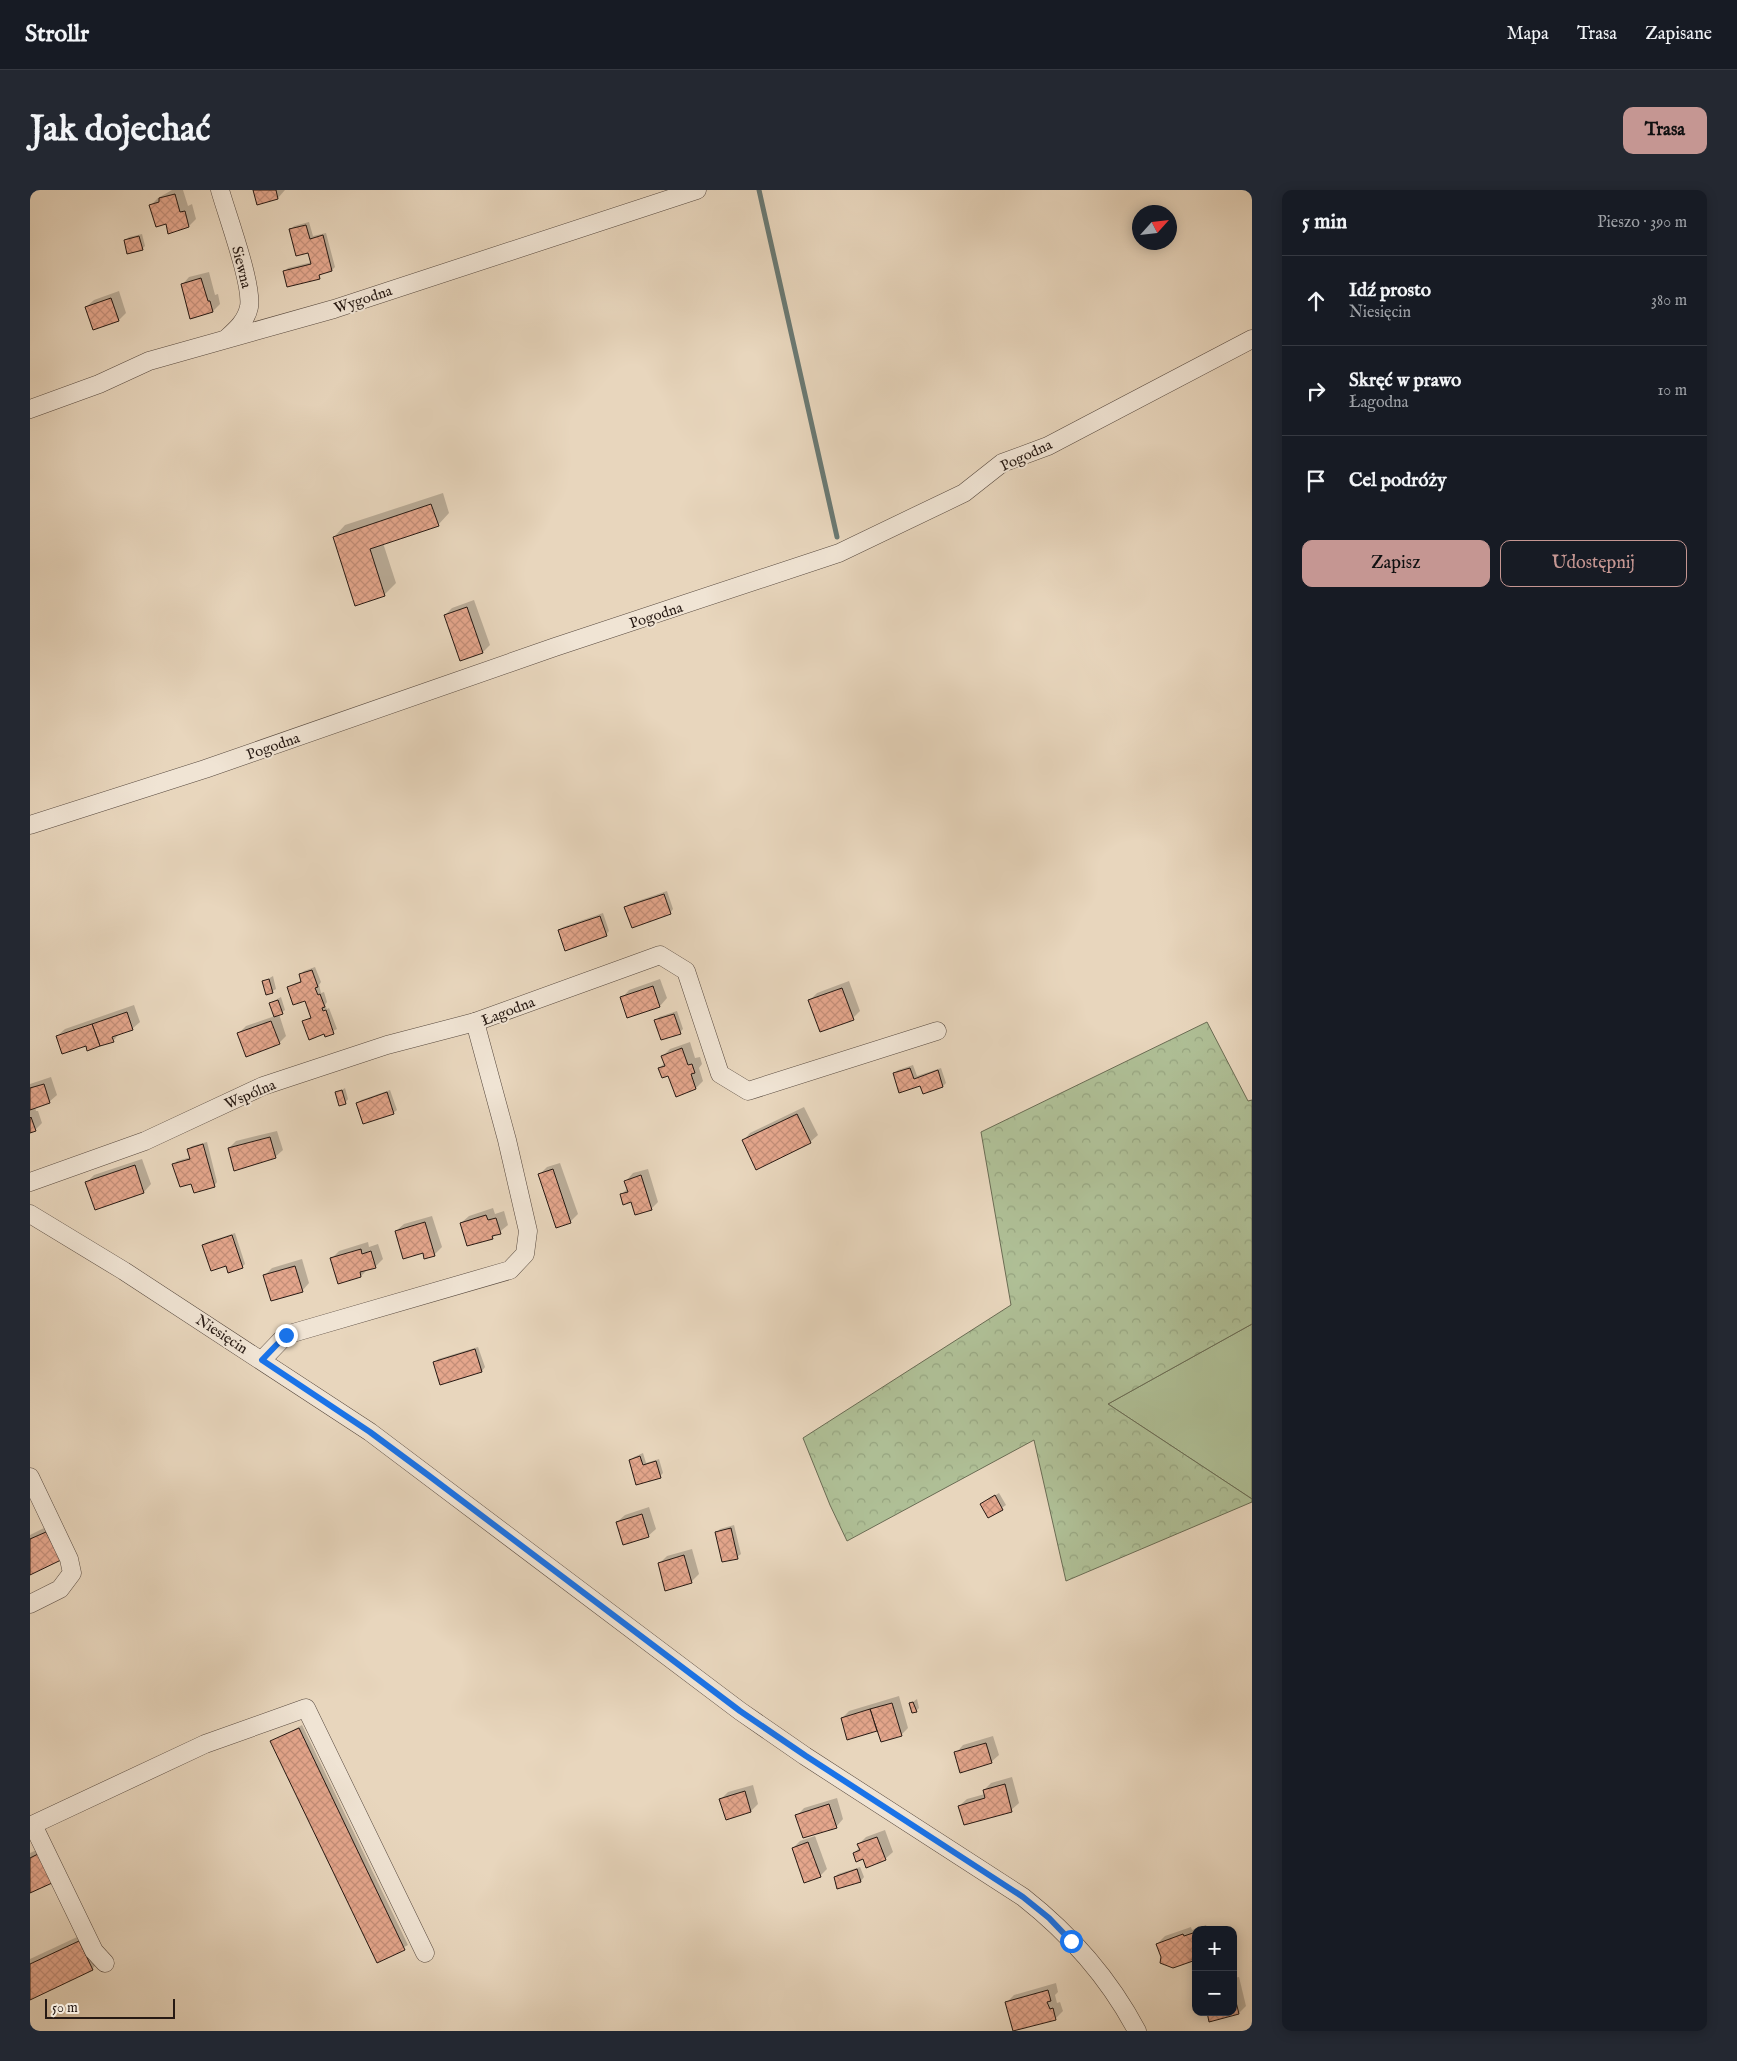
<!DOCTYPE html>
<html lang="pl">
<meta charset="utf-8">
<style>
:root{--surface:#171b24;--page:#242831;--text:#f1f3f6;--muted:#9ea1a6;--line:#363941;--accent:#c59692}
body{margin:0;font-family:"IM FELL English",serif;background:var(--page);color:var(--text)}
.controls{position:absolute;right:15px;bottom:15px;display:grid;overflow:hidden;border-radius:10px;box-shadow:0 2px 12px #0003}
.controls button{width:45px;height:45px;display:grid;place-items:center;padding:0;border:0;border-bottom:1px solid var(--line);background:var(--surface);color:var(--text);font:25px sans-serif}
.compass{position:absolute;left:1102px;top:15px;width:45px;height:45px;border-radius:50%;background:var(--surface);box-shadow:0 2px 12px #0003;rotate:63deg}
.scale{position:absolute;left:15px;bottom:12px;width:130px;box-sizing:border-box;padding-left:5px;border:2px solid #261913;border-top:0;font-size:14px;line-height:18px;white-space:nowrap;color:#261913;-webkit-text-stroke:4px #f0e4d4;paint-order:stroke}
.stop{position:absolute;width:15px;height:15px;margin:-11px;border:4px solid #1a73e8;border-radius:50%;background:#fff}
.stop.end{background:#1a73e8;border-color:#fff;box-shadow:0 1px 5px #0008}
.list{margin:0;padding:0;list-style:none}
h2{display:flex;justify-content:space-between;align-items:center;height:65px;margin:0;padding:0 20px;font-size:21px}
h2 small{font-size:16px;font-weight:400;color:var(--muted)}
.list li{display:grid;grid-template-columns:32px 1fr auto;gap:15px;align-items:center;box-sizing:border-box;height:90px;padding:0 20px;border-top:1px solid var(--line)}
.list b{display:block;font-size:19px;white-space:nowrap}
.list p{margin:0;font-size:16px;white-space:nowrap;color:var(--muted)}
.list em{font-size:16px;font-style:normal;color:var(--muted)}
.actions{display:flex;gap:10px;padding:15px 20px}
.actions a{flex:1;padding:11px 0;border:1px solid var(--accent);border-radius:10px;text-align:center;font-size:18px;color:var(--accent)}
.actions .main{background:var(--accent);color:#111}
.icon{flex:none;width:28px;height:28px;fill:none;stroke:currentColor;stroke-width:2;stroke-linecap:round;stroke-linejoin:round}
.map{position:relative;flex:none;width:1222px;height:1841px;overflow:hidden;border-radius:10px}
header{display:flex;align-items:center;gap:30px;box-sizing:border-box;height:70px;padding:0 25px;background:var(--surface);border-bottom:1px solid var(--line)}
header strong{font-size:24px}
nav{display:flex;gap:28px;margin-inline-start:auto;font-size:18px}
.intro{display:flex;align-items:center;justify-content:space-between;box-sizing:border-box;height:120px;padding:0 30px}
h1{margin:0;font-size:35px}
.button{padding:12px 22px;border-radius:10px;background:var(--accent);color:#111;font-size:18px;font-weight:700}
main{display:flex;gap:30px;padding:0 30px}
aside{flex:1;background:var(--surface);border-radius:10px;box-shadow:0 2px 12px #0003}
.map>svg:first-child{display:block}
.grass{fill:#afbf96;stroke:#6a6c54}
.forest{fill:url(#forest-crowns);stroke:#6a6c54}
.shadow{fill:#0003}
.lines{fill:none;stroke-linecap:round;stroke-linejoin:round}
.stream{stroke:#6a7973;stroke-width:5}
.building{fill:url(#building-cross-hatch);stroke:#261913}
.minor-casing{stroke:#56483e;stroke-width:19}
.minor{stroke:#f0e4d4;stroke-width:18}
.route{stroke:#1a73e8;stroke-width:6}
.labels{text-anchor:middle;stroke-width:4;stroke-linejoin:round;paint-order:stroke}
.street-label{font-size:15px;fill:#261913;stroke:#f0e4d4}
</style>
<header>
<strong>Strollr</strong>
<nav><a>Mapa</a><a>Trasa</a><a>Zapisane</a></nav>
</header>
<div class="intro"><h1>Jak dojechać</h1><a class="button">Trasa</a></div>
<main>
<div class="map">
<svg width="1222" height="1841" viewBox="0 0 1222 1841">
<defs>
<pattern id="forest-crowns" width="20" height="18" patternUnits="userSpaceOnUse" patternTransform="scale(1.25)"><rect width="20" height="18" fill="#afbf96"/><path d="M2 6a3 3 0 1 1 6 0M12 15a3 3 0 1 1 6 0" fill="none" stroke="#96a480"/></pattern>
<pattern id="building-cross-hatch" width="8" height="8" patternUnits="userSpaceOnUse" patternTransform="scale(1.25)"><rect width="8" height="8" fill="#e4a68c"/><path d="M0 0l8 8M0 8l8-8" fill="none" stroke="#c38e78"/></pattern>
</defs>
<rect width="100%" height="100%" fill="#e8d6bd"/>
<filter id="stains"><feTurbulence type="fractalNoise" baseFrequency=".004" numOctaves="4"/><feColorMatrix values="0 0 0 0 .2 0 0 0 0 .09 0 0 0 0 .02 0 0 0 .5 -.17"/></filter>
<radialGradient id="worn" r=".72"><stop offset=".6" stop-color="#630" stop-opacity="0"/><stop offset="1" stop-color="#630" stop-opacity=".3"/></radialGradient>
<!-- grass -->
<polygon class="grass" points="1222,1134 1222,1309 1078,1214"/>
<!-- forest -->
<polygon class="forest" points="1177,832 1218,911 1222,910 1222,1134 1078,1214 1222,1309 1222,1312 1036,1391 1004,1250 817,1351 800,1315 773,1248 981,1115 951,942"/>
<!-- shadow -->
<g class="shadow">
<polygon points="142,0 153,0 158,16 162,14 166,29 159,36 137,33 121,15 128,8"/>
<polygon points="224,0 255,0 248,8 228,13"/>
<polygon points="279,32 283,46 296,43 305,77 302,80 292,83 289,87 254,82 258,78 282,72 279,61 261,39 264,36"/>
<polygon points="112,44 115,56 112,59 95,50 99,47"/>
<polygon points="179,82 185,105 188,104 190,114 183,121 161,127 152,95 159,87"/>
<polygon points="89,101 96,123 89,130 56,117 64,110"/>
<polygon points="413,303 419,323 408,335 353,353 366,393 354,405 304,347 315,335"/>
<polygon points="444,410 460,455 453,462 415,425 422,418"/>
<polygon points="637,701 643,719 640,723 596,717 599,714"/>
<polygon points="573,723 579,741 576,745 529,740 533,737"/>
<polygon points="285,777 291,792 289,795 291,803 294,802 297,812 295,815 297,819 299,818 307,839 295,845 295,843 274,832 282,826 276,809 258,797 272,790 270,785 274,781"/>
<polygon points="243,786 246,799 237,804 233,792"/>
<polygon points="630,789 637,808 630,816 598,826 592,808 599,800"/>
<polygon points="819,791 830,821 823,828 779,811 787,803"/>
<polygon points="251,807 255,820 249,824 256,846 249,853 209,843 216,836 245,826 240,813"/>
<polygon points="104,815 110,832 102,839 90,843 83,851 27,846 35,839"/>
<polygon points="647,821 653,839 650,842 626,831 629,827"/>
<polygon points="660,852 665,868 670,867 672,874 669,878 673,891 666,898 646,905 639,884 629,878 635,873 633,866 640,859"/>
<polygon points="883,875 887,886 911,878 916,893 913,896 894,902 891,895 864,884 868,880"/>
<polygon points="21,887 27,905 19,912 5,917 6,921 8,921 12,933 5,940 0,942 0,894"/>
<polygon points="315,898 318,909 315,913 307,903"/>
<polygon points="360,900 367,920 363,923 327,913 331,910"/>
<polygon points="774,917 788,945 780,952 713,951 720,943"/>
<polygon points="247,941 253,960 245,967 199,958 206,951"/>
<polygon points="177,952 187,992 184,996 162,992 144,975 147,971 161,967 158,960 162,956"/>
<polygon points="112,969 121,994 114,1002 66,1019 57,992 64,985"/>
<polygon points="530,973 548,1024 540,1032 509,985 517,977"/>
<polygon points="618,979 628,1012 621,1019 591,1005 598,998 596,991 603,983"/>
<polygon points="463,1018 465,1024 474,1021 478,1035 462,1048 431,1033 439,1026"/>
<polygon points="402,1026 412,1057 404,1065 393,1062 366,1041 374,1034"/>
<polygon points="205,1043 215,1074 212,1077 196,1075 173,1055 177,1052"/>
<polygon points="338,1052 339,1057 348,1054 353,1069 345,1077 338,1079 331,1086 302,1068 309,1061"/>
<polygon points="272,1069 279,1093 272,1101 235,1085 242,1078"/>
<polygon points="448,1157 455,1177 452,1181 405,1173 408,1169"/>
<polygon points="613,1263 616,1273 629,1269 633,1283 630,1286 601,1270 604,1267"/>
<polygon points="969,1303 976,1315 959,1327 951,1314"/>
<polygon points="619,1317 626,1339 618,1346 587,1332 595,1325"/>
<polygon points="28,1331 41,1358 0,1384 0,1345"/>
<polygon points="704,1335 711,1364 707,1367 687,1342 690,1339"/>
<polygon points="662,1359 669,1384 661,1392 630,1373 637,1366"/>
<polygon points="869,1506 878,1538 871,1545 848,1539 818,1548 812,1528 819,1521"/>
<polygon points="887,1509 889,1518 886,1521 880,1514"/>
<polygon points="272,1535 378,1755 347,1772 242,1552"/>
<polygon points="963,1546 969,1565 961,1572 926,1563 933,1555"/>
<polygon points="982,1587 989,1613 981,1620 929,1616 937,1609 955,1604 954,1600 961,1593"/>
<polygon points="723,1595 728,1614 721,1621 691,1609 698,1602"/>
<polygon points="807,1608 813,1629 806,1637 767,1626 774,1618"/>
<polygon points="855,1640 863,1662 855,1669 824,1663 830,1657 829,1654 836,1647"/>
<polygon points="785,1646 797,1679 790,1686 763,1658 770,1651"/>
<polygon points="20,1654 0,1702 0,1663"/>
<polygon points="830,1677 834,1687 831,1691 805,1687 808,1684"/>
<polygon points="1176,1735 1178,1740 1166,1740 1166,1767 1162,1770 1132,1767 1127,1754 1135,1746 1161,1737 1162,1740"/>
<polygon points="60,1741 73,1768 62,1779 0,1809 0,1769"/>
<polygon points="1209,1787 1216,1816 1209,1823 1203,1822 1203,1788"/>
<polygon points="1026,1793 1028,1802 1025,1805 1027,1813 1030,1812 1033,1821 1026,1828 977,1812 984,1805"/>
</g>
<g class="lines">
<!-- stream -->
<polyline class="stream" points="729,0 807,347"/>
</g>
<!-- building -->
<g class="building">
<polygon points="223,0 246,0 248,9 227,15"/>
<polygon points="145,4 150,22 155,21 159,37 138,44 136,34 126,37 119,15 129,12 129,8"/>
<polygon points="276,35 280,49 293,45 302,81 289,85 290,89 257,97 253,81 281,74 278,63 266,66 259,39"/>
<polygon points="109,46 113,60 97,64 94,50"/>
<polygon points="171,88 178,111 180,111 183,122 160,129 151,94"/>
<polygon points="81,108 89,131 63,140 55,117"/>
<polygon points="401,314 409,336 340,359 355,406 325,416 303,347"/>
<polygon points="437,417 453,463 430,471 414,425"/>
<polygon points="634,704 641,724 602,738 594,717"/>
<polygon points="570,726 577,746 535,761 528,740"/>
<polygon points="282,780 288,797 285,798 288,805 290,804 295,817 292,818 293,821 296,820 304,844 295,847 294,844 279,850 272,831 281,828 275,811 263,815 257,797 271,792 269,784"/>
<polygon points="239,789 243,803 236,805 232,791"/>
<polygon points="623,796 630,817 597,828 590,807"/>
<polygon points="812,798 824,830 790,842 778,810"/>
<polygon points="248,810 253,824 244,827 239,813"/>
<polygon points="97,822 103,840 82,847 84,852 70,856 62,834"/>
<polygon points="644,824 651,844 631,850 624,830"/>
<polygon points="241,831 250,854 216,867 207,843"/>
<polygon points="62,834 70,856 57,861 56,856 32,864 26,846"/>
<polygon points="652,858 658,875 662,874 665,883 661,884 666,899 646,907 638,886 632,888 628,878 635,876 631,866"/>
<polygon points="880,878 884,889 908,880 913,897 893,904 890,896 869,903 863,883"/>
<polygon points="14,894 20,913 0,920 0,898"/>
<polygon points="312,900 316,914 309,916 305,902"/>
<polygon points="357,902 364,924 333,934 326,913"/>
<polygon points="767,924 781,953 726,980 712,950"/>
<polygon points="1,927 6,941 0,943 0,928"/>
<polygon points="240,947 246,968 204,981 198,958"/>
<polygon points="173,954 185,997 164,1003 161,994 150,997 142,974 160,969 157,959"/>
<polygon points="105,975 114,1003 65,1020 55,992"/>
<polygon points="523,979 541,1033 526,1038 508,984"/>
<polygon points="611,985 622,1020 605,1025 601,1012 593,1015 590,1004 598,1002 594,991"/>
<polygon points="456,1025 458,1030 466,1028 471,1044 462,1046 463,1049 437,1056 430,1033"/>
<polygon points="395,1032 405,1066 394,1069 393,1063 373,1069 365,1041"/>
<polygon points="202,1045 213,1078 198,1083 196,1076 181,1081 172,1055"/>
<polygon points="331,1059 332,1064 341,1061 346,1078 330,1082 331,1087 308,1094 300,1068"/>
<polygon points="265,1076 273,1102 241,1111 233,1085"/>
<polygon points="445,1159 452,1182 410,1195 403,1172"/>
<polygon points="610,1266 613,1275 626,1271 631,1288 606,1295 599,1270"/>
<polygon points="965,1305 973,1320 958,1328 950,1314"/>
<polygon points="612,1324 619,1347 593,1355 586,1332"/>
<polygon points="701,1338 708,1369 692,1372 685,1342"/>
<polygon points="16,1342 31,1370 0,1385 0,1349"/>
<polygon points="654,1365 662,1393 635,1401 628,1373"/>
<polygon points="883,1512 887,1522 882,1523 879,1513"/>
<polygon points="862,1513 872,1546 851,1552 840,1519"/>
<polygon points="840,1519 847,1541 817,1550 811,1528"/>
<polygon points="269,1538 375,1760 347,1773 240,1551"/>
<polygon points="956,1553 962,1573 930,1583 924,1562"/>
<polygon points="975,1594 982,1622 934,1635 928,1616 955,1608 953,1600"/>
<polygon points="715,1601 721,1622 696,1630 689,1609"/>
<polygon points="799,1614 807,1638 773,1648 765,1625"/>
<polygon points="847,1647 856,1670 836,1678 833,1669 826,1672 823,1663 830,1660 827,1654"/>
<polygon points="778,1652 791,1687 774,1693 762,1658"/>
<polygon points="8,1664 22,1693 0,1703 0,1668"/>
<polygon points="827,1679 831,1692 807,1699 804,1687"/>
<polygon points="1166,1742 1166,1767 1162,1769 1163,1771 1143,1778 1130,1773 1131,1767 1126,1754 1153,1744 1154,1746"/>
<polygon points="49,1751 63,1780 0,1810 0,1774"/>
<polygon points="1018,1800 1021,1811 1017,1812 1020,1819 1023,1818 1026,1830 983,1841 975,1812"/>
<polygon points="1203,1800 1209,1824 1179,1832 1177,1822 1203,1822"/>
</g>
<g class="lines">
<!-- minor casing -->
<g class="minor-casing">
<g id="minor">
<path d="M190,0c7,25 33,95 29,117 -3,14 -12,22 -22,31"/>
<polyline points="0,219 69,194 119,171 304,119 667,0"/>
<polyline points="0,635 175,579 525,457 809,363 934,303 972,273 1018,256 1222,149"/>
<polyline points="0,992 115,951 233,896 357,855 445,832 630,765 656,781 690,884 718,901 907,841"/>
<path d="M0,1024l94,57 246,161 370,279 65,45 218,141c47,37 86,81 114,134"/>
<polyline points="232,1170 256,1145 480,1080 495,1064 498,1041 477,950 445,832"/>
<polyline points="0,1287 39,1369 42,1383 30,1399 0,1414"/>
<polyline points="3,1635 64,1761 75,1773"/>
<polyline points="0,1636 175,1554 276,1518 395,1763"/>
</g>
</g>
<!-- minor -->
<use href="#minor" class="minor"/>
</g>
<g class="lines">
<!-- route -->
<polyline class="route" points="256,1145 232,1170 340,1242 398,1285 710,1521 776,1566 993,1707 1019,1728 1041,1751"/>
</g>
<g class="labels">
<!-- street labels -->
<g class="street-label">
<text transform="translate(212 77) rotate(76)" y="5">Siewna</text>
<text transform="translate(333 109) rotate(-18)" y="5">Wygodna</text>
<text transform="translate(996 265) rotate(-25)" y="5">Pogodna</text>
<text transform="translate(626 425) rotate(-18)" y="5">Pogodna</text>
<text transform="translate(243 556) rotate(-19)" y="5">Pogodna</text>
<text transform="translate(478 821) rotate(-21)" y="5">Łagodna</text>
<text transform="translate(220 904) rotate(-23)" y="5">Wspólna</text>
<text transform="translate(192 1144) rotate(33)" y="5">Niesięcin</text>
</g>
</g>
<rect width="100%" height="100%" filter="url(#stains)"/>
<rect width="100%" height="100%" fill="url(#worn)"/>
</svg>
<div class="controls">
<button>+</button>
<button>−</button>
</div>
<svg class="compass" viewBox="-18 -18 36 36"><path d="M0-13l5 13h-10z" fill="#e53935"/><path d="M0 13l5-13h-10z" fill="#9ea1a6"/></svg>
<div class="scale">50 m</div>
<div class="stop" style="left:1041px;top:1751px"></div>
<div class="stop end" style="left:256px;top:1145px"></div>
</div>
<aside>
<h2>5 min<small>Pieszo · 390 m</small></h2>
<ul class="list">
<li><svg class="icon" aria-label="ahead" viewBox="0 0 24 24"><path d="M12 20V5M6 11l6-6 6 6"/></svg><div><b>Idź prosto</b><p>Niesięcin</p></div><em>380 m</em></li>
<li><svg class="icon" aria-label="right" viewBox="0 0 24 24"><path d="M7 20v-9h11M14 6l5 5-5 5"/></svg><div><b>Skręć w prawo</b><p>Łagodna</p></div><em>10 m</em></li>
<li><svg class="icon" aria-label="arrive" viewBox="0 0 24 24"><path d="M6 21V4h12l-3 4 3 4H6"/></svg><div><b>Cel podróży</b></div></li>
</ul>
<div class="actions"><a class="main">Zapisz</a><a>Udostępnij</a></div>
</aside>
</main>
